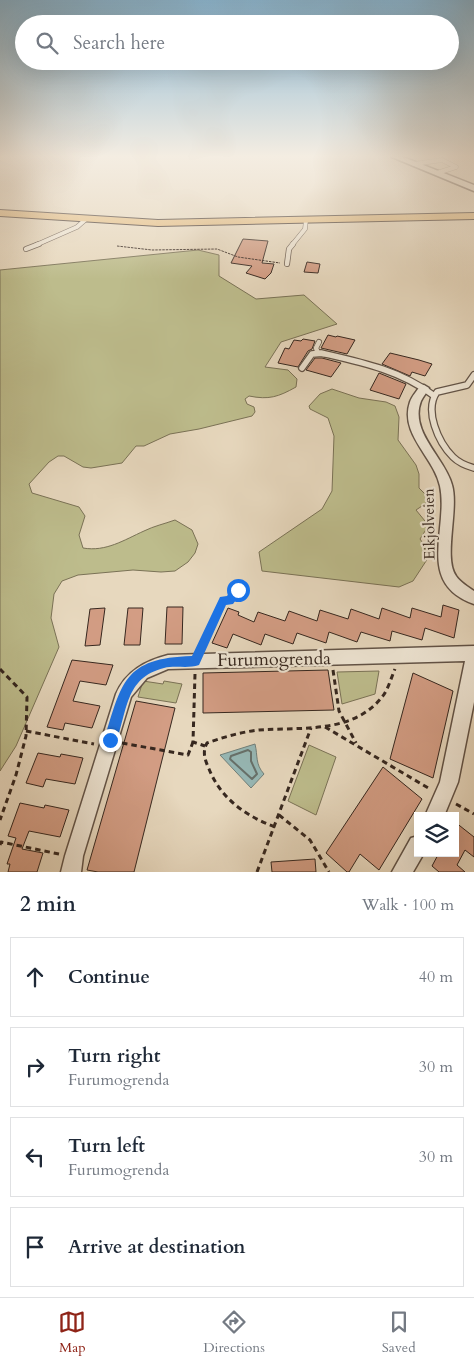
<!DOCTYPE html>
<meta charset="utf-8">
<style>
:root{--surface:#fff;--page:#f6f6f7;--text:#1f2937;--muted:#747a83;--line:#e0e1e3;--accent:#8f2418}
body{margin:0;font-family:Cardo,serif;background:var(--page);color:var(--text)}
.controls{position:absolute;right:15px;bottom:15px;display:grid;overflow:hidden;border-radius:0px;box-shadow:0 5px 20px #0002}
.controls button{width:45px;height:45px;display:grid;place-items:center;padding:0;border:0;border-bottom:1px solid var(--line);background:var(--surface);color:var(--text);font:25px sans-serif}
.stop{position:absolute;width:15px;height:15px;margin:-11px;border:4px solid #1a73e8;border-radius:50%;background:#fff}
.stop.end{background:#1a73e8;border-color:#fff;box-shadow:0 1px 5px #0008}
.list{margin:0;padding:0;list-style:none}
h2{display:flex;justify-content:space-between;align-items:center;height:65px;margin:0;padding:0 20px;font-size:21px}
h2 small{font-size:16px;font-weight:400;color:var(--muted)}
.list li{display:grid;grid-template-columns:32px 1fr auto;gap:15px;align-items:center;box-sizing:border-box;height:80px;margin:0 10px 10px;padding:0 10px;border:1px solid var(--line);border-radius:0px}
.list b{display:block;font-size:19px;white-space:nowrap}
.list p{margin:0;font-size:16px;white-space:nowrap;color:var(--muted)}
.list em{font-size:16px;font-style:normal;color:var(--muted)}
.icon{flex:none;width:28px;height:28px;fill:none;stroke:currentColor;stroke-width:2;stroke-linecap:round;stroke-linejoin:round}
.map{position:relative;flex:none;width:474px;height:872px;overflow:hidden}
.search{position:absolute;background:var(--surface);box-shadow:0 5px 20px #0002;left:15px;right:15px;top:15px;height:55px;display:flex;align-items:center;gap:12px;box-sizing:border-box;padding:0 18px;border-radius:28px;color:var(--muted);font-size:19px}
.sheet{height:425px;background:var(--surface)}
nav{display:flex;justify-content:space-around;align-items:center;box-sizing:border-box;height:70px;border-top:1px solid var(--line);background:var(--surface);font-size:14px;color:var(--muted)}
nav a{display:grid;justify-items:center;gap:2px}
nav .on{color:var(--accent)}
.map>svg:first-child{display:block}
.green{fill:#bdbc8c;stroke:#7a7256}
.water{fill:#97b9b7;stroke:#707f7a}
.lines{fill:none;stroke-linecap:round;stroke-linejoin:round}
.shore{stroke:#66706b;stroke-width:2}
.building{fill:#d39d84;stroke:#36271f}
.lane-far2-casing{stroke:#625347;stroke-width:5}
.lane-far1-casing{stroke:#625347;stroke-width:6}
.lane-casing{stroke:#625347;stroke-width:8}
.street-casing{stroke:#625347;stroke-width:3}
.secondary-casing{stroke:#36271f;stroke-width:3}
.primary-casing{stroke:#36271f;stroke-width:2}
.path-far2{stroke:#36271f;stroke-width:1;stroke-dasharray:2.5 1;stroke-linecap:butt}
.path-far1{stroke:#36271f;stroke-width:2.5;stroke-dasharray:4.5 3;stroke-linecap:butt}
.path{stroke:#36271f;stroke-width:3;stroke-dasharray:5.5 4;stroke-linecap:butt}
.lane-far2{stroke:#efe6d5;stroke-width:4}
.lane-far1{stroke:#efe6d5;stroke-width:4.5}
.lane{stroke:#efe6d5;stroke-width:5.5}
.street{fill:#efe6d5;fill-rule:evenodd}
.secondary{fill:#efe6d5;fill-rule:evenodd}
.primary{fill:#e4bc7f;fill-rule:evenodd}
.route{fill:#1a73e8}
.labels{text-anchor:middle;stroke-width:4.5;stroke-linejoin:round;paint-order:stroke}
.street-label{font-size:15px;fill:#36271f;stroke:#efe6d5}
.near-street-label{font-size:18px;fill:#36271f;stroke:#efe6d5}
</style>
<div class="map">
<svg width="474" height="872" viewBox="0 0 474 872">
<rect width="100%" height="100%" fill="#e7d8be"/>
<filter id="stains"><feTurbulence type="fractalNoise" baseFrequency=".004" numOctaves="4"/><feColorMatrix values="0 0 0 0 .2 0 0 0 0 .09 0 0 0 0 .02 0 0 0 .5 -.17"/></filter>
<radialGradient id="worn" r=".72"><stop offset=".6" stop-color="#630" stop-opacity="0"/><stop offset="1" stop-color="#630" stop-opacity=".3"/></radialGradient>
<!-- green -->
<g class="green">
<path d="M198,250l21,5v21l37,23 48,-4 33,29 -56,18 -16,25 23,3 9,9 -1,8c-18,10 -27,13 -47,9l-4,3 2,5 7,3 1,5 -3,4 -53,13 -29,5 -26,12h-8l-14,17 -31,5 -8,-1 -19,-11h-6l-9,6 -20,22 3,9 47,14 6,9 -6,19 4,13c23,4 41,-8 61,-17 10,-5 20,-7 31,-11l17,10 6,14 -3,9 -7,9 -13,9 -14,1 -28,-2 -55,5 -16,6 -8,13 -3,24 8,29 -43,99 -16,25v-501z"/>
<path d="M332,389l27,9 27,4 9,4 4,11 -1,23 18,25 3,9v14l7,7 1,5 -2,4 -9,6 9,11 2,7 -7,11c3,6 8,7 11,13l-1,3 -17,26 -14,6 -137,-16 -3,-19 63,-43 10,-18 2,-55 -6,-18 -18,-9 -1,-3 11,-12z"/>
<polygon points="379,671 375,694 342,704 337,672"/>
<polygon points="143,681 163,684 164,681 182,684 176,703 138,697"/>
<polygon points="309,745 336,757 316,815 288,801"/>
</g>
<!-- water -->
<path class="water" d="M255,744c3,12 0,20 9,30l-13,14 -31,-33z"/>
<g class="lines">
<!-- shore -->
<polygon class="shore" points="248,750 251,752 251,761 257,774 252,779 230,759 231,756"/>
</g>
<!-- building -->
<g class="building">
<polygon points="243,239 268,241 262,263 274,264 271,273 265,279 246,273 252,266 231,263"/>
<polygon points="307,262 320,264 318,273 304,272"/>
<polygon points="328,335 336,337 337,336 355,340 347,354 321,348"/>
<polygon points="303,339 315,341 312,349 308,351 298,367 278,363 285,348 289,349 294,340 301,341"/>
<polygon points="390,353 419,360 432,364 425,376 412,372 410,376 382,364"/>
<polygon points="315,358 322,358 341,363 331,377 306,370"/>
<polygon points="379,373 406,384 399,399 370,390"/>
<polygon points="443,605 459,610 454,638 425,628 422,640 392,631 390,641 361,632 357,642 329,632 326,643 297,633 293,644 265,634 261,645 233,634 227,648 212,643 228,608 239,612 238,615 254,622 258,612 285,621 289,611 317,621 320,610 348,619 351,609 379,619 382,608 410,618 412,608 441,617"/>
<polygon points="167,607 183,607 182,644 165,644"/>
<polygon points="105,608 100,645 85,646 90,609"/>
<polygon points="128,608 143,608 140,645 124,645"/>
<polygon points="72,660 113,665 106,685 80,681 73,701 100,706 92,728 65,723 63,730 47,727"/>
<polygon points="328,670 334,710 203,713 203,673"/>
<polygon points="413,673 453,691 433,778 390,759"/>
<polygon points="136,701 175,708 134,872 98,872 87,870"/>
<polygon points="38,753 60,757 61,754 83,758 75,784 46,779 43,787 26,783"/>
<polygon points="383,767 422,799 379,870 360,854 349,872 347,872 326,853"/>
<polygon points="20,803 44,808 45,805 69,810 60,837 29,831 22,849 43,853 37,872 8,872 10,864 7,864 16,838 8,836"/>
<polygon points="455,822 474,837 474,857 465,850 457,865 465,872 439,872 432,866 439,853 455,853"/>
<polygon points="315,859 316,872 272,872 271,862"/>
</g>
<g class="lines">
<!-- lane-far2 casing -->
<g class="lane-far2-casing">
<g id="lane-far2">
<polyline points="414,164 442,160 456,167 437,173"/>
<polyline points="36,245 77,227 85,220"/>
<polyline points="292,245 305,229 306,220"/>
</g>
</g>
<!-- lane-far1 casing -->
<g class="lane-far1-casing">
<g id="lane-far1">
<polyline points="26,249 39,244"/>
<polyline points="287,264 289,249 293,244"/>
<polyline points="318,353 316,348 319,342"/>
<polyline points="314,354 324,354"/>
</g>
</g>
<!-- lane casing -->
<g class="lane-casing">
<g id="lane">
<path d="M302,368l10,-14 9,-1c39,9 79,17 112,42"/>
<path d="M474,375l-7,10 -30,7c-13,18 1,50 16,65 6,6 14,9 21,11"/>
</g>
</g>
<!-- street casing -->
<g class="street-casing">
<g id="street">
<path d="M424,385l5,3c-2,4 -6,9 -8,13 -12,31 24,57 31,84 7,24 -9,73 4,91 4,6 12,11 18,15v13c-59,-21 -25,-75 -34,-118 -6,-29 -41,-52 -30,-84 2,-6 7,-11 10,-16z"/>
<path d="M474,646v56l-16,80 -14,34h-19l15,-34 25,-121 -297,8 -21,9 -16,19 -48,159 -2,16h-20l4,-16 51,-162c10,-23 29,-33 52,-39z"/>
<polygon points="418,836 418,853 424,853 413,872 392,872 411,838"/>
</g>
</g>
<!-- secondary casing -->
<g class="secondary-casing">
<polygon id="secondary" points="392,157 403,157 474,185 474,191"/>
</g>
<!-- primary casing -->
<g class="primary-casing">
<polygon id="primary" points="0,210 158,220 474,213 474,219 158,226 0,216"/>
</g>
<!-- path-far2 -->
<polyline class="path-far2" points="117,246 152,250 217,249 238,257 280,263"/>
<!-- path-far1 -->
<polyline class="path-far1" points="201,648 223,600 229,601 238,590"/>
<!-- path -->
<g class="path">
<polyline points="0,669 27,697 26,736 16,775 0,820"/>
<polyline points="333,670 339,711 356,743"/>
<polyline points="195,674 193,742 205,746"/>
<polyline points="325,727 430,789"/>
<polyline points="26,731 94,744"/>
<polyline points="122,743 188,755 193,742"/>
<polyline points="456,804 474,814"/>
<polyline points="279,815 310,840 329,872"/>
<path d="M275,827c-29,-11 -54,-28 -66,-58 -4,-9 -7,-17 -2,-26 17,-6 34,-11 52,-13 42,-3 94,4 123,-33 6,-7 9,-19 13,-28"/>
<polyline points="0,845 1,842 59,854"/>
<polyline points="257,872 311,728"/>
</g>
<!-- lane-far2 -->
<use href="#lane-far2" class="lane-far2"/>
<!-- lane-far1 -->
<use href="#lane-far1" class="lane-far1"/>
<!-- lane -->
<use href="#lane" class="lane"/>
<!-- street -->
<use href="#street" class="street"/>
<!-- secondary -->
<use href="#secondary" class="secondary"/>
<!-- primary -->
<use href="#primary" class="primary"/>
</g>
<!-- sky -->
<linearGradient id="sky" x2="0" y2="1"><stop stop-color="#87b6d4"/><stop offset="0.56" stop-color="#f4ede2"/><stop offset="1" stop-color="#f4ede2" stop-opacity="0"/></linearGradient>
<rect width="474" height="279" fill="url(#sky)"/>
<!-- route -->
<path class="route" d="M238,585l5,5 -10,14 -7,1 -27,60c-11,4 -24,0 -35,3 -40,10 -36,44 -49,77l-5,2 -4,-2 -2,-5c18,-57 19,-82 88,-84l28,-59 7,-1 7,-10z"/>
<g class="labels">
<!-- street labels -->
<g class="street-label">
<text transform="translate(429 524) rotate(-91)" y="5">Eikjolveien</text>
</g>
<!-- near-street labels -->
<g class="near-street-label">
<text transform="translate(274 659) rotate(-1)" y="6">Furumogrenda</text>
</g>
</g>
<rect width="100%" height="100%" filter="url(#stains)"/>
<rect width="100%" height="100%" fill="url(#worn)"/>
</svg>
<div class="controls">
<button><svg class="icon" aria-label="layers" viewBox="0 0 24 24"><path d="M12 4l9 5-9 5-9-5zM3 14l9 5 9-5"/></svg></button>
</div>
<div class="stop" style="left:238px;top:590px"></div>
<div class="stop end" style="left:110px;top:740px"></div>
<div class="search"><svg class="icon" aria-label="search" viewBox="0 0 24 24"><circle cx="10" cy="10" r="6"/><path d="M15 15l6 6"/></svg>Search here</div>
</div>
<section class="sheet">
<h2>2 min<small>Walk · 100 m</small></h2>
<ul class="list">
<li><svg class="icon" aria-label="ahead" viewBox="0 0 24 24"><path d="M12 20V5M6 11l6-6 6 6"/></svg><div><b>Continue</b></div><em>40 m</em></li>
<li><svg class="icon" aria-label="right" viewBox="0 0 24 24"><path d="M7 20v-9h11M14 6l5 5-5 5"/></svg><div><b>Turn right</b><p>Furumogrenda</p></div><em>30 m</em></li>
<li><svg class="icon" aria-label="left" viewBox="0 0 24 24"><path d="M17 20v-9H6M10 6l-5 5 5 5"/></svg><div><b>Turn left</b><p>Furumogrenda</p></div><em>30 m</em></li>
<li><svg class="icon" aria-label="arrive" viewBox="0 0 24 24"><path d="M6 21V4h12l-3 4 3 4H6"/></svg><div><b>Arrive at destination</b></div></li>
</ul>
</section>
<nav>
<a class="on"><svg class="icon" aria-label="map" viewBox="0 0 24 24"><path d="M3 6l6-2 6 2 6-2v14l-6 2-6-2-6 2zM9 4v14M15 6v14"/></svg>Map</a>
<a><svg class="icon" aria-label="directions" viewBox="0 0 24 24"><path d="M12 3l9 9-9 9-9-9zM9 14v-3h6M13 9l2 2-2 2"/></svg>Directions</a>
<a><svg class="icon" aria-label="saved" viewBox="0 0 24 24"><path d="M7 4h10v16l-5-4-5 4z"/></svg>Saved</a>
</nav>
